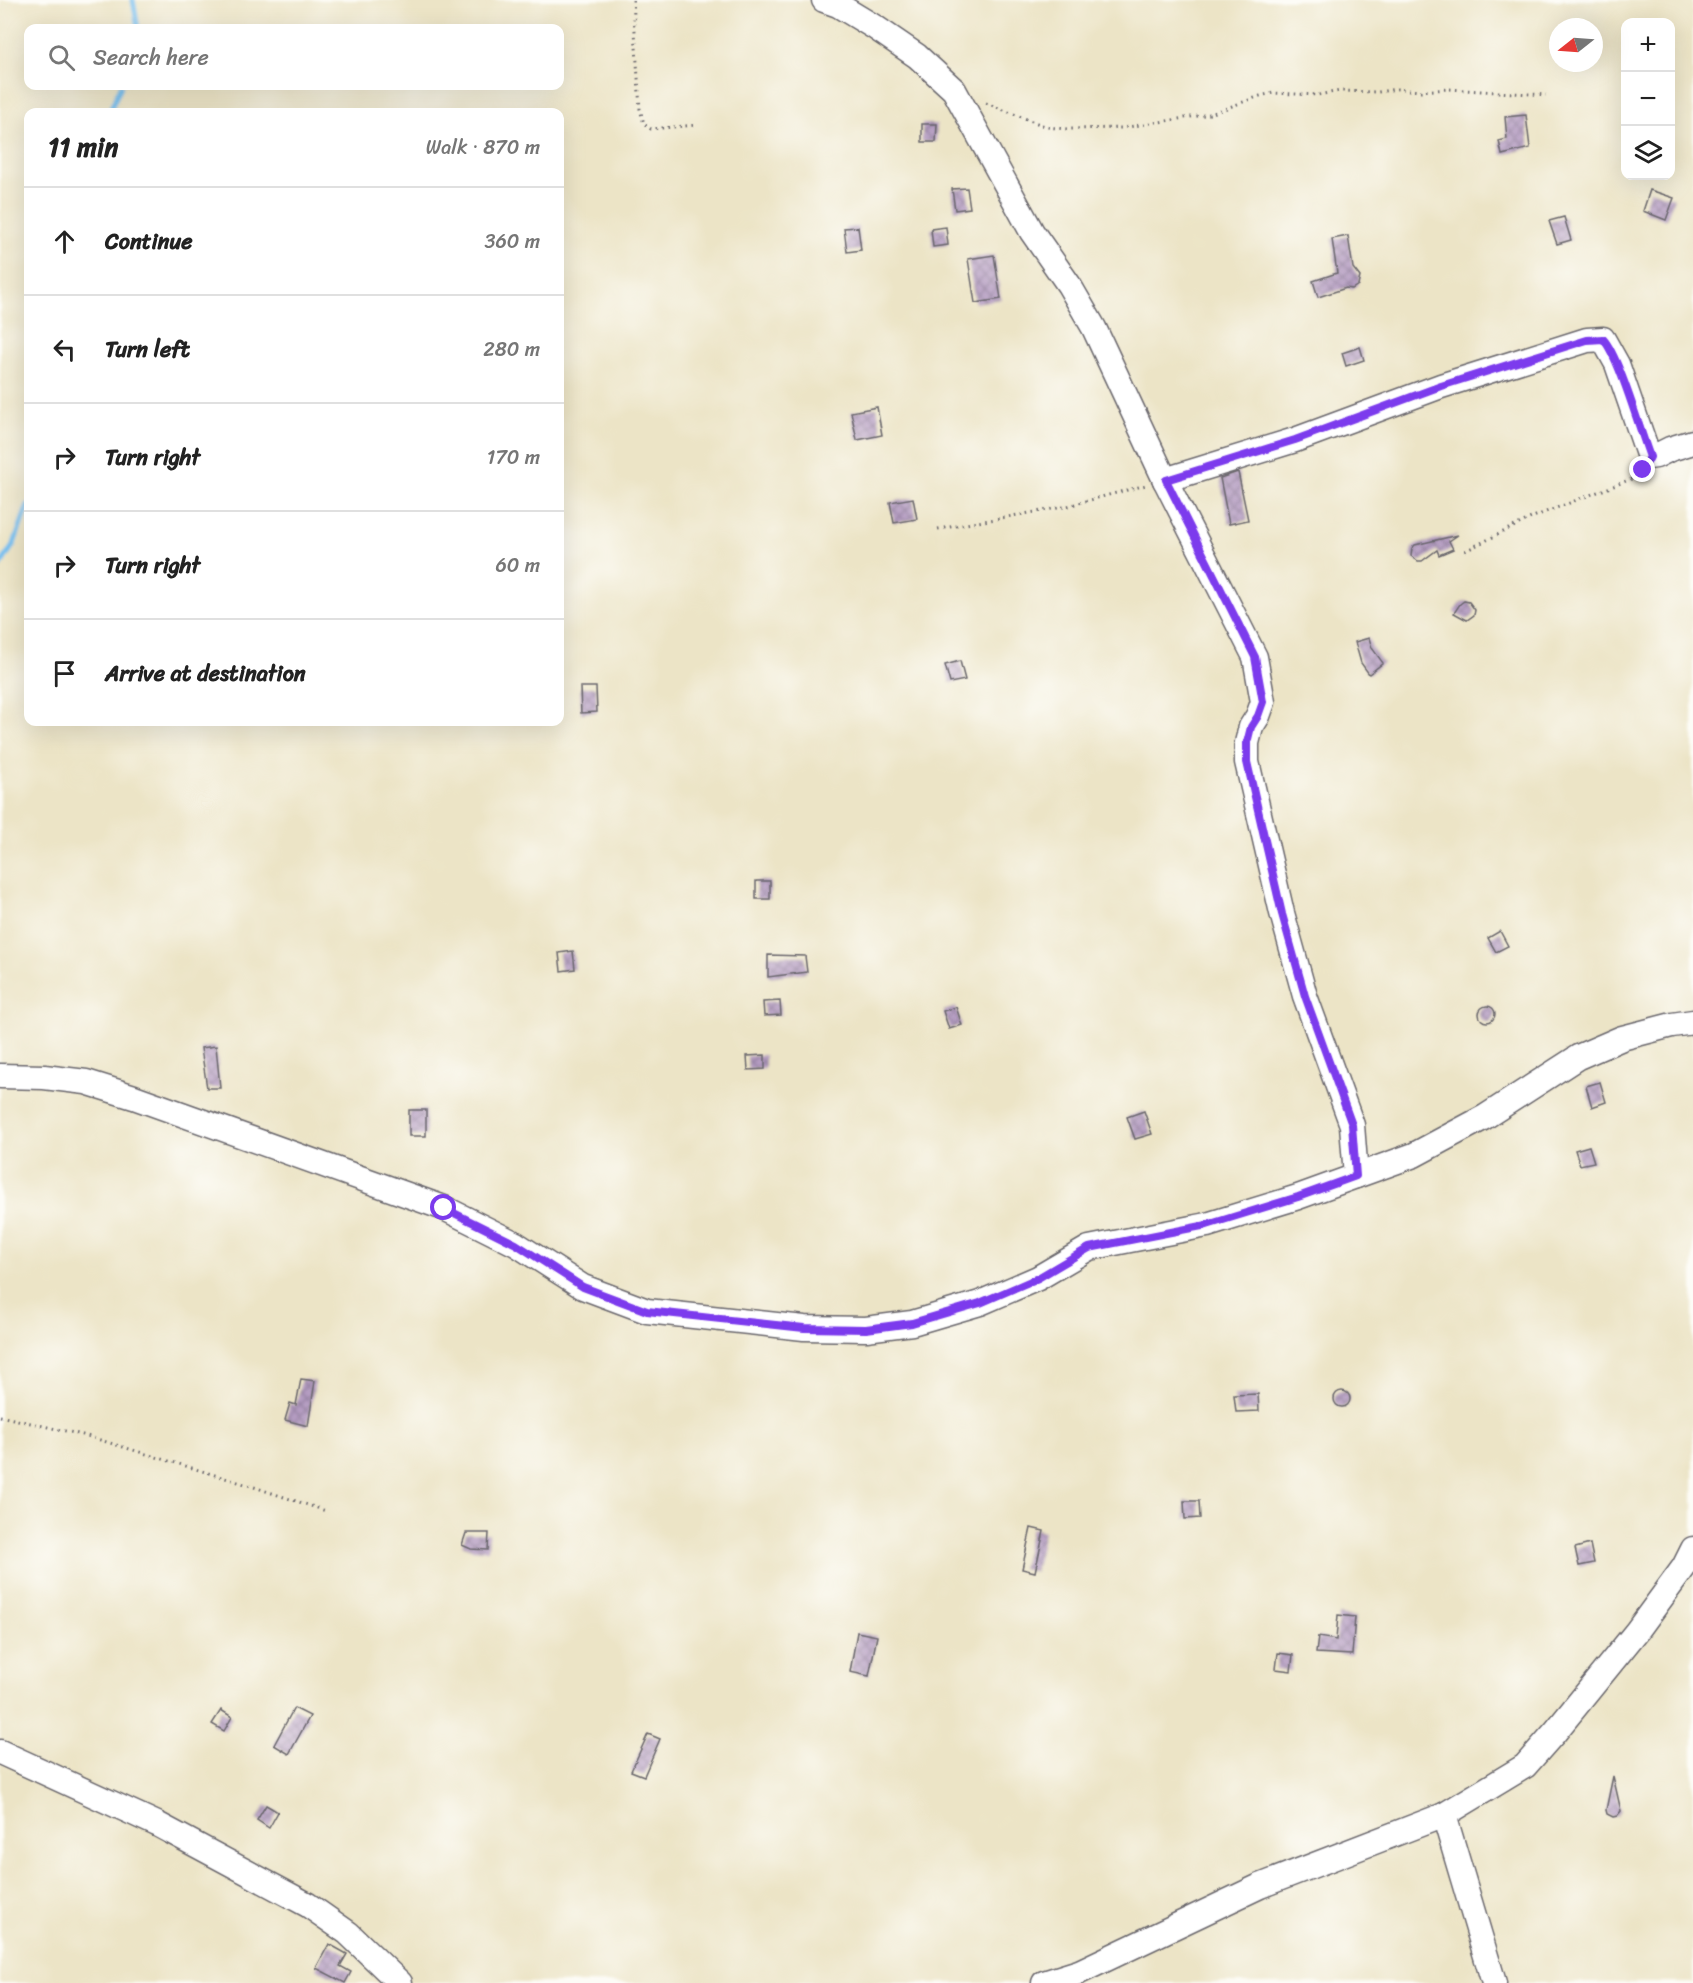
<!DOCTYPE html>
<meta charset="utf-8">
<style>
:root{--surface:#fff;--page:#f6f6f6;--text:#222;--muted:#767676;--line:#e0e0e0}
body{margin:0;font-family:Sriracha,sans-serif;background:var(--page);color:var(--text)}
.controls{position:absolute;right:18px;top:18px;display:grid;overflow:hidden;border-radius:12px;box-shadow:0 6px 24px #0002}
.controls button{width:54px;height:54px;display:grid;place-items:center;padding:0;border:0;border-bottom:2px solid var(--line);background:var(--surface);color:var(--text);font:30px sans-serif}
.compass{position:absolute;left:1549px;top:18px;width:54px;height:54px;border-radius:50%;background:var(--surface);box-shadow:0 6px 24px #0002;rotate:253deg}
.stop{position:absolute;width:18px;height:18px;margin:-14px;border:4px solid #7c3aed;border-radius:50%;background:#fff}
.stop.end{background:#7c3aed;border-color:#fff;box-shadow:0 2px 6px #0008}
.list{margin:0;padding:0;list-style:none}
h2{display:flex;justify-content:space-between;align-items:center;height:78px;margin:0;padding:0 24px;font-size:26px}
h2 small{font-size:20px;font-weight:400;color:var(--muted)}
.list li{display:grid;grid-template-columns:39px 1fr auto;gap:18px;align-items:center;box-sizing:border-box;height:108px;padding:0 24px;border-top:2px solid var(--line)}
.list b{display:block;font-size:22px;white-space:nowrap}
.list em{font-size:20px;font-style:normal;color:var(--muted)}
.icon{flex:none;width:33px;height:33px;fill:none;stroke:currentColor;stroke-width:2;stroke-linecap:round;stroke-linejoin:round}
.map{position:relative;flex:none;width:1693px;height:1983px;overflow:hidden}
.search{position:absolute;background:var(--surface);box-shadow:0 6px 24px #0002;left:24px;top:24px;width:540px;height:66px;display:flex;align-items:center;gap:15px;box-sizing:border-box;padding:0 21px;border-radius:12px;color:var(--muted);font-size:22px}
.panel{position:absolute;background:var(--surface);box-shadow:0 6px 24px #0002;left:24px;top:108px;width:540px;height:618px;border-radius:12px}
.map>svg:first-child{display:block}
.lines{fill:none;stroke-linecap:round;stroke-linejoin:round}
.stream{stroke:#77c0f0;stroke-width:5}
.building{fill:url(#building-cross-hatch)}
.minor-casing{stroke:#69666c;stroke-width:27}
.path{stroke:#69666c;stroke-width:3;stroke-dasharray:1.5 4.5;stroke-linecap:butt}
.minor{stroke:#fff;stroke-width:24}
.route{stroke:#7c3aed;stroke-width:8}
</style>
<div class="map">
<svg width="1693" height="1983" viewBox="0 0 1693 1983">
<defs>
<pattern id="building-cross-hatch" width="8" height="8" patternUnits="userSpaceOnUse" patternTransform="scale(1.5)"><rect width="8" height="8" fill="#b49bc1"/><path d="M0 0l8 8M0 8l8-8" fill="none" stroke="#927e9e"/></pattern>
</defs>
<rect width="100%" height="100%" fill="#fdfcf7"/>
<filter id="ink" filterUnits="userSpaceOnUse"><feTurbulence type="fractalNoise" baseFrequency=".0167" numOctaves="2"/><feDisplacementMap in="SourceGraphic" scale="12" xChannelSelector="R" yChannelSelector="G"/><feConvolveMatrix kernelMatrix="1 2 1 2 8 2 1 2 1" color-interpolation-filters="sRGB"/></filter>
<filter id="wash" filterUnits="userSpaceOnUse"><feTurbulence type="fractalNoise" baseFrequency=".008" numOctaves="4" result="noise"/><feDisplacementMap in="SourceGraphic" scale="24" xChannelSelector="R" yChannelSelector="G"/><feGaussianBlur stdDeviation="1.35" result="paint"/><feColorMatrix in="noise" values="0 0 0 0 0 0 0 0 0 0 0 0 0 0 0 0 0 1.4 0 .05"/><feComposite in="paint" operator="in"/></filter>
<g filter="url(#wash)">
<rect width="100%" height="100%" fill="#ece4c6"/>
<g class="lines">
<!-- stream -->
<g class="stream">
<polyline points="133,0 138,28"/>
<polyline points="109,112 121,86"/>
<polyline points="0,566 14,544 28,505"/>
</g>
</g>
<g id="blocks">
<!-- building -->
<g class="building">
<polygon points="1526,115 1530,148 1502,155 1499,141 1507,139 1505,117"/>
<polygon points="922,124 937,124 936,142 922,142"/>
<polygon points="967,188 970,208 955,210 952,189"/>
<polygon points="1650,190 1674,198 1666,220 1643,211"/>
<polygon points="1564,217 1571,240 1557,244 1549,221"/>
<polygon points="858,227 861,250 847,252 844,228"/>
<polygon points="946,227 948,245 933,247 931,229"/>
<polygon points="1348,236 1353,268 1360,277 1358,285 1352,289 1346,288 1318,297 1313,281 1337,273 1332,239"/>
<polygon points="994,255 1001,299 975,303 968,259"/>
<polygon points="1360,347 1364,360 1346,366 1342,353"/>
<polygon points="877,407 882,435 857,440 851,412"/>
<polygon points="1238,472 1248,520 1229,524 1220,478"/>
<polygon points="913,498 917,519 894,523 890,502"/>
<polygon points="1458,535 1449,541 1453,549 1439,555 1437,550 1422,561 1418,561 1411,556 1412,548 1415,545"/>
<polygon points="1464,601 1469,602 1475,610 1474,615 1467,620 1454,613 1460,604"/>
<polygon points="1369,638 1372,648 1383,663 1369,674 1361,663 1355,642"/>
<polygon points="960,661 965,680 950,683 945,665"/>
<polygon points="580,687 596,687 597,712 581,713"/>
<rect x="756" y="881" width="14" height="18"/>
<polygon points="1500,931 1508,946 1496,952 1488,938"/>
<polygon points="573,951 575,969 561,971 559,953"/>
<polygon points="768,955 805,956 807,972 768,977"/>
<polygon points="780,1001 781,1015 764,1016 763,1002"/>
<circle cx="1487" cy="1014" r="8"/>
<polygon points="956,1007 962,1025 949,1029 943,1011"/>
<polygon points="216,1046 220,1088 207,1088 201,1048"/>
<polygon points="765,1055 765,1069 748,1070 747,1056"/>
<polygon points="1600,1082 1606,1102 1592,1107 1586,1086"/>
<rect x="409" y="1110" width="17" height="26"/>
<polygon points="1144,1111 1152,1134 1135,1139 1127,1117"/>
<polygon points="1589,1146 1594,1162 1580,1165 1575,1150"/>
<polygon points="301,1379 315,1381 308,1426 285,1420 290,1403 296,1405"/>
<circle cx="1342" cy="1399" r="8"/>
<polygon points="1258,1394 1259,1411 1236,1412 1234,1395"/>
<polygon points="1184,1501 1199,1501 1200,1518 1185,1519"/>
<polygon points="1031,1528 1044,1531 1035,1572 1022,1569"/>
<polygon points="466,1533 489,1533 488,1550 471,1549 462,1545"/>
<polygon points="1590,1544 1594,1563 1579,1566 1575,1548"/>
<polygon points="1338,1615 1355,1617 1352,1655 1316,1653 1318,1637 1336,1640"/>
<polygon points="857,1632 877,1636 869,1676 850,1672"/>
<polygon points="1278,1653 1293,1655 1291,1671 1276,1669"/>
<polygon points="294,1708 310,1716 289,1754 274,1745"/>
<polygon points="221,1710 232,1717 224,1731 212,1724"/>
<polygon points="648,1734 660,1739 644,1776 631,1771"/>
<polygon points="1613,1776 1621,1811 1617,1816 1613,1817 1607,1814 1606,1810"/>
<polygon points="266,1805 278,1812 269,1828 257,1820"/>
<polygon points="329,1944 347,1954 340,1966 351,1972 345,1983 316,1968"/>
</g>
</g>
</g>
<g filter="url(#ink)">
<use href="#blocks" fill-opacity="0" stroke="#69666c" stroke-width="1.5"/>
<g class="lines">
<!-- minor casing -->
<g class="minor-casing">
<g id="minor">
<polyline points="824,0 838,5 876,28 917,56 954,90 1032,232 1069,285 1094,328 1165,480 1255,657 1263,702 1258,716 1251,727 1247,743 1247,762 1282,913 1305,996 1352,1125 1356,1176"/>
<polyline points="1165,480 1295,440 1441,386 1587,340 1603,339 1617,364 1649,457 1656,456 1670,449 1693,442"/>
<polyline points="0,1076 44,1077 86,1082 134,1097 444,1208 516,1244 583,1287 647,1311 804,1328 866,1329 912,1323 980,1303 1038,1278 1089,1248 1207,1225 1298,1197 1414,1155 1485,1117 1578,1057 1622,1038 1672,1025 1693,1022"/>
<polyline points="0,1752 157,1824 308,1905 348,1933 400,1983"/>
<polyline points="1444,1815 1494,1983"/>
<polyline points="1044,1983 1079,1972 1260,1886 1444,1815 1525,1766 1555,1732 1637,1631 1684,1567 1693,1549"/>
</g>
</g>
<!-- path -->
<g class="path">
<polyline points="633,0 640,109 644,124 651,129 696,125"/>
<polyline points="986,103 1047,127 1067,129 1122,128 1210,114 1260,96 1273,93 1318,95 1340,91 1378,92 1397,89 1420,91 1449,89 1546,95"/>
<polyline points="938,529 1064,507 1146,485"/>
<polyline points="1465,551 1533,517 1634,478 1639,473"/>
<polyline points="0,1416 87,1436 248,1485 326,1511"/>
</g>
<!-- minor -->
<use href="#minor" class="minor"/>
</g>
</g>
<g class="lines" filter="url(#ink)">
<!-- route -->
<path class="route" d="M444,1208l72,36 67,43 64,24 157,17 62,1 46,-6 68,-20 58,-25 51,-30 118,-23 91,-28 58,-21 -4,-51 -47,-129 -23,-82 -35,-152v-19l4,-16 7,-11 5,-14 -8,-45 -89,-177 129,-40 146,-54 146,-46 16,-1c16,17 37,92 47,118l-7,13"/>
</g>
</svg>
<div class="controls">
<button>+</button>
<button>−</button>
<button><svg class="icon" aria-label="layers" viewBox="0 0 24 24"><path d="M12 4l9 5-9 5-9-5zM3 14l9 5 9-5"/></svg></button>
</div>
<svg class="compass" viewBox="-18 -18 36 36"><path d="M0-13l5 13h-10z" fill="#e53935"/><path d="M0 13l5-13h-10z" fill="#767676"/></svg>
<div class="stop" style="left:444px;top:1208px"></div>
<div class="stop end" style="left:1643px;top:470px"></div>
<div class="search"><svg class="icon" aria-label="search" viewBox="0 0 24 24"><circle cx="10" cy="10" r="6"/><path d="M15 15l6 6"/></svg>Search here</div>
<section class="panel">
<h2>11 min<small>Walk · 870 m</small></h2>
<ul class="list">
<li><svg class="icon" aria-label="ahead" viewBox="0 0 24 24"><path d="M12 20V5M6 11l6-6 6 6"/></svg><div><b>Continue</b></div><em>360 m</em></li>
<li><svg class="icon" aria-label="left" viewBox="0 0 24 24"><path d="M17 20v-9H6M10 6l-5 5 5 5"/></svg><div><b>Turn left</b></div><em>280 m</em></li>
<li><svg class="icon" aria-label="right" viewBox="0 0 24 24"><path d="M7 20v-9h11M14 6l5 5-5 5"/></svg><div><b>Turn right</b></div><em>170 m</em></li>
<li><svg class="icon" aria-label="right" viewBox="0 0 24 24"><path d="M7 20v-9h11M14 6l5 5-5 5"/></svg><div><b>Turn right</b></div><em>60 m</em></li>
<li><svg class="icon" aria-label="arrive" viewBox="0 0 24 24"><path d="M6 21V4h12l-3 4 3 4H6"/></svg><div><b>Arrive at destination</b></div></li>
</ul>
</section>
</div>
